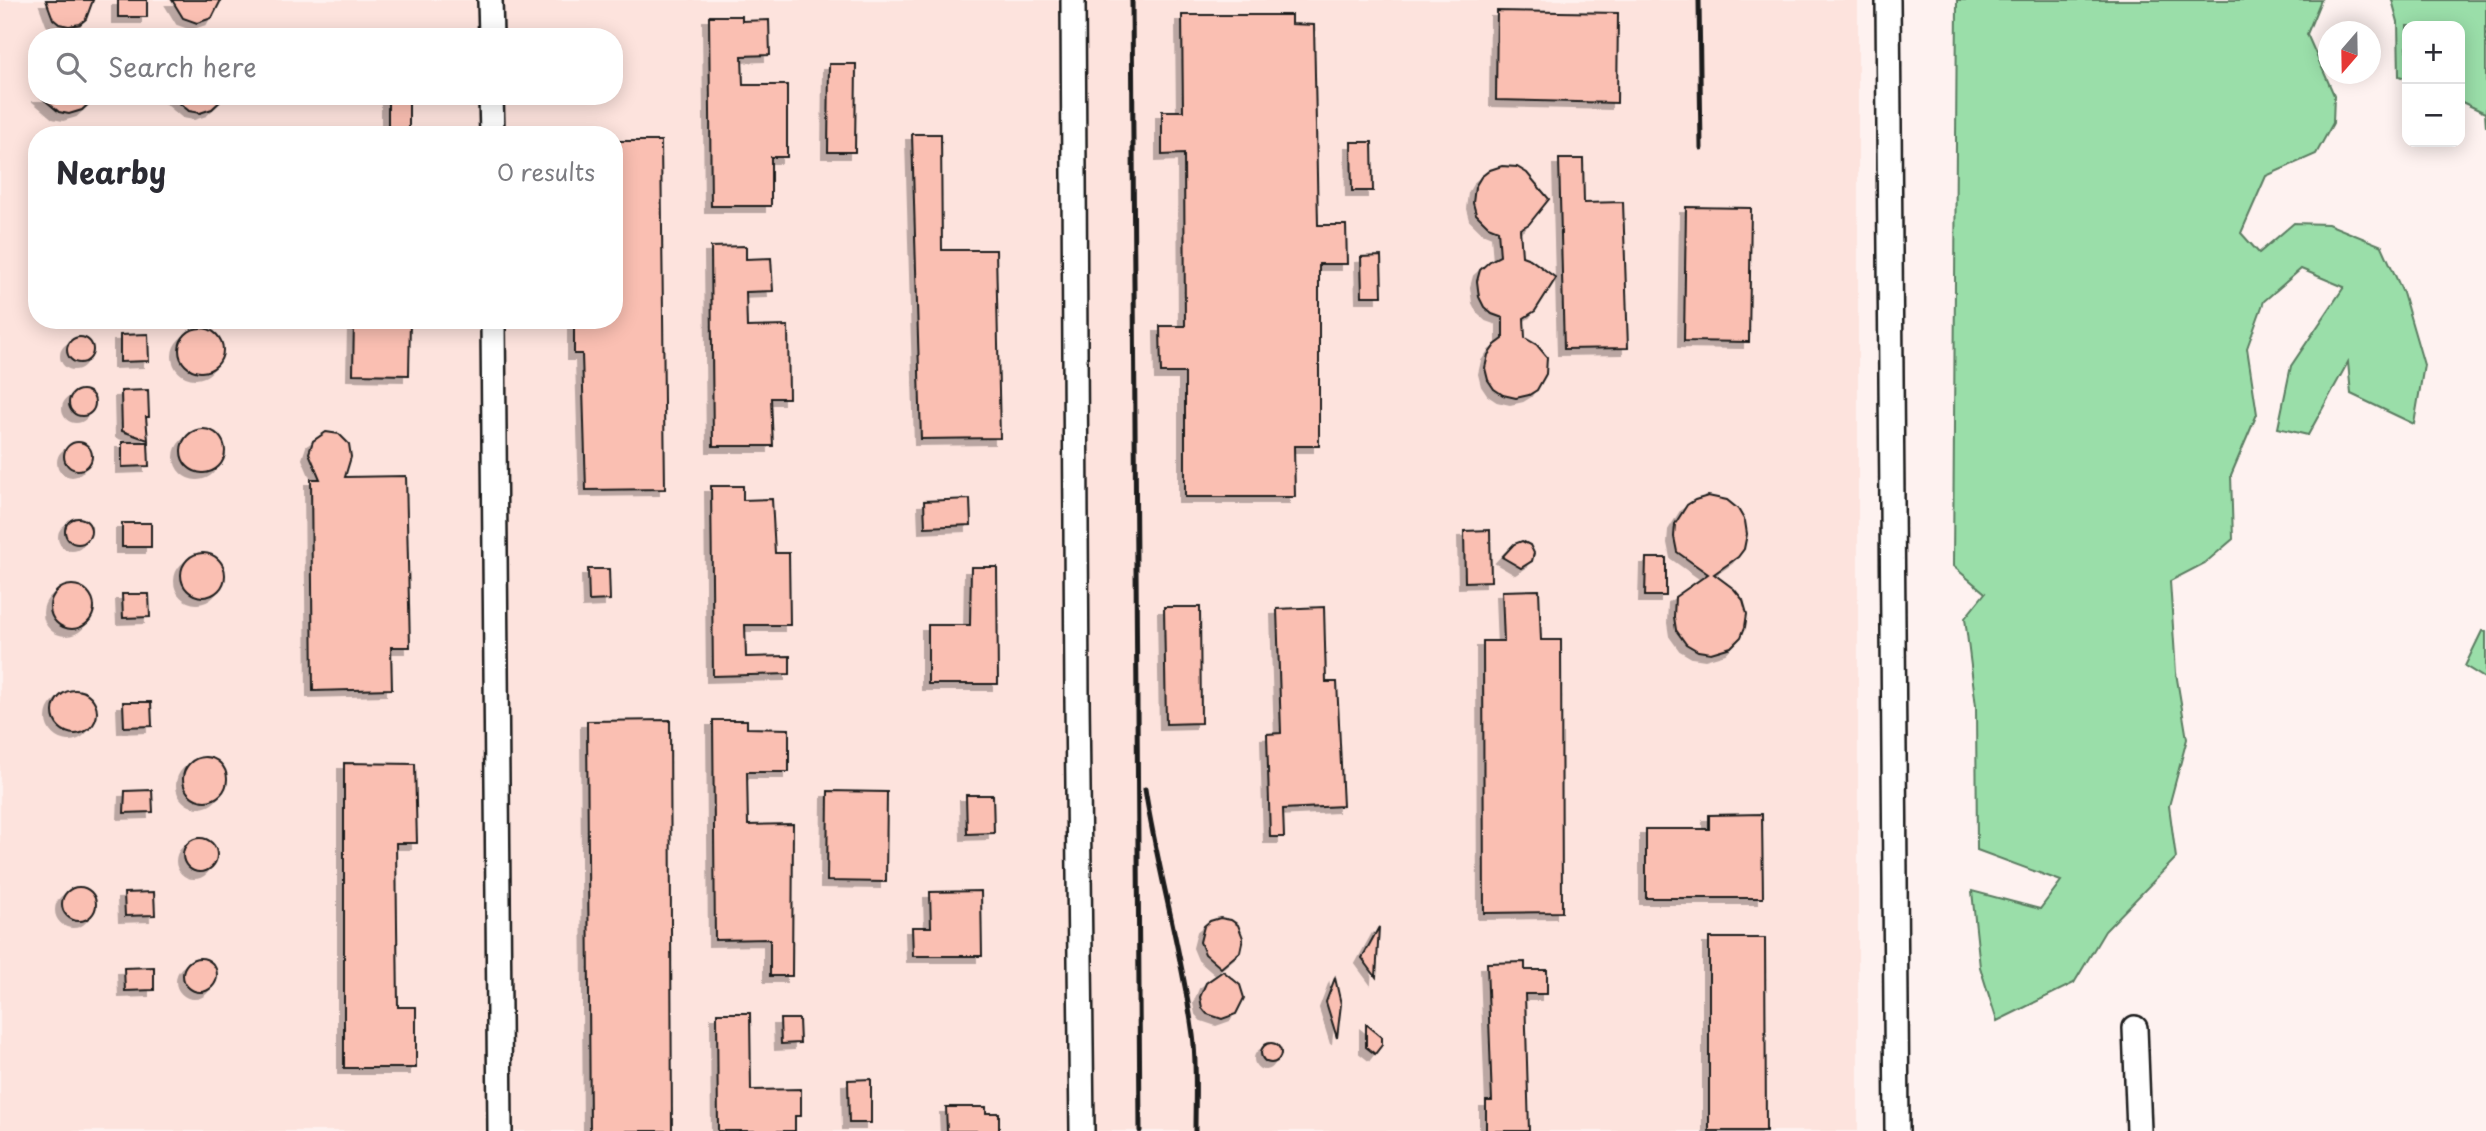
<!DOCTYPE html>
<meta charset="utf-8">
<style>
:root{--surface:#fff;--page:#f2f2f3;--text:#2b2b33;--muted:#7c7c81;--line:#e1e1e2}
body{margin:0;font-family:"Playpen Sans",sans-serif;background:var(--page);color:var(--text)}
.controls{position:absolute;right:21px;top:21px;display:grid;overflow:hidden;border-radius:14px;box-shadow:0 4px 18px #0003}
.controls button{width:63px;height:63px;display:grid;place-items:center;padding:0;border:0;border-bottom:2px solid var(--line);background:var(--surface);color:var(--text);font:35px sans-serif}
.compass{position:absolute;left:2318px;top:21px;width:63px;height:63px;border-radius:50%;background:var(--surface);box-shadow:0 4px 18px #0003;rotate:200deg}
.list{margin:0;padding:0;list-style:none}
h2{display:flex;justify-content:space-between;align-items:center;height:91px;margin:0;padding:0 28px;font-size:30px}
h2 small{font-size:23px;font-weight:400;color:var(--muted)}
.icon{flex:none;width:38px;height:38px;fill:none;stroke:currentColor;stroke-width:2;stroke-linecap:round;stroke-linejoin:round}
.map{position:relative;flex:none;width:2486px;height:1131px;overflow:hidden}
.search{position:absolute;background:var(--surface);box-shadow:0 4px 18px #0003;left:28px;top:28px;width:595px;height:77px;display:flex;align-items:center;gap:18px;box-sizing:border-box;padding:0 24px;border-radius:28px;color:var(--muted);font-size:26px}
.panel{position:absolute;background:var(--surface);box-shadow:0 4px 18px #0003;left:28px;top:126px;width:595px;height:203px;border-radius:28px}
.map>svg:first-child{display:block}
.built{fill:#fde3dd;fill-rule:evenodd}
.green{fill:#9adea9;stroke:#5b7d62;stroke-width:2}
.building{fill:#fabfb2;stroke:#1c1c1c;stroke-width:2;filter:url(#shadow)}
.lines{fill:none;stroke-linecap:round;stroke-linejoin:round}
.minor-casing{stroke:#1c1c1c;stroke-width:28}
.minor{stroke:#fff;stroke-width:23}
.rail{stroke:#1c1c1c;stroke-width:5}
</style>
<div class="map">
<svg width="2486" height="1131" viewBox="0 0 2486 1131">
<defs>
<filter id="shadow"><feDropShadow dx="-6" dy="6" stdDeviation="0" flood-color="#0004"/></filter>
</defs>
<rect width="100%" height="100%" fill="#fef2f0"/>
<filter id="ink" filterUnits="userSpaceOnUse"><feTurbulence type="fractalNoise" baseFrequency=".0143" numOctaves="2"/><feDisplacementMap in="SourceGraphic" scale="14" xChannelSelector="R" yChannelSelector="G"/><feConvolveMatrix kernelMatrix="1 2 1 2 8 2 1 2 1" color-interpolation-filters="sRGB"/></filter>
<g filter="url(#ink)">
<!-- built -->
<path class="built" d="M0,0h1858v1131h-1858zM37,37h577v59h-577zM37,135h577v185h-577z"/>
<!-- green -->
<g class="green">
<polygon points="1957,0 2321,0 2307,34 2334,95 2333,123 2316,154 2266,176 2241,233 2259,253 2294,223 2328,224 2382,246 2403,293 2424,365 2414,424 2351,394 2348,362 2308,435 2278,428 2291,366 2344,287 2301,269 2264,301 2247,348 2257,414 2231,475 2233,539 2205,563 2170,581 2176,673 2187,739 2169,806 2176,858 2105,931 2074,983 1997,1021 1980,967 1972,891 2040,909 2061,881 1977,850 1976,706 1965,618 1985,593 1953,566"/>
<polygon points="2392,0 2486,0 2486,127 2485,113 2460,101 2460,26 2407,26 2407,79 2399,76 2398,22"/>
<polygon points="2482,631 2486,632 2486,679 2465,666"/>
</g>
<!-- building -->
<g class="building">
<polygon points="46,0 93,0 86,19 80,24 69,26 59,24 53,19"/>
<rect x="118" y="0" width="29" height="17"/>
<polygon points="172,0 221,0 212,18 197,23 183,18"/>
<polygon points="1497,11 1618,13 1617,103 1496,100"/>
<polygon points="1182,15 1291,15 1291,24 1314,25 1318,225 1346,225 1347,264 1319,264 1319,446 1294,446 1295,497 1185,497 1185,373 1161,373 1160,326 1185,326 1184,154 1162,155 1162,111 1183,111"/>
<polygon points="709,16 742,16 742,21 769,20 770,55 742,56 743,85 787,85 787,157 771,157 771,206 711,206"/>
<polygon points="829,64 856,64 855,152 828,152"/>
<polygon points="40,96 97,96 82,110 69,114 59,112"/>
<polygon points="171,96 226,96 212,109 200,113 189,111"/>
<rect x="388" y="96" width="21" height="39"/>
<polygon points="912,134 941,134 942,250 996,250 1000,438 921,439"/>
<polygon points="614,141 661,141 665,489 586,490 582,354 574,354 574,320 614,320"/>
<polygon points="1351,142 1372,142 1373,191 1352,191"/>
<polygon points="1559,159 1583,159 1584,203 1623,202 1628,348 1564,349"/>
<polygon points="1502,166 1517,167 1527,173 1549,199 1529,224 1520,229 1522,256 1530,259 1556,278 1535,311 1524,318 1525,338 1537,345 1547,357 1546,374 1537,390 1529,395 1516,398 1503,395 1494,389 1488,380 1485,368 1488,355 1495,345 1503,339 1503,318 1492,314 1484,307 1479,297 1477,281 1480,270 1490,261 1500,256 1498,230 1488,226 1476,214 1473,203 1475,187 1481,177 1490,170"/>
<polygon points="1686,207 1751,208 1749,342 1684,341"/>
<polygon points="746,246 746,259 771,258 773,291 746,292 747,327 788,326 789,398 771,398 773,446 713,446 711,247"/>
<polygon points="1381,256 1382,296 1362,296 1361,257"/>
<polygon points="354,320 410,320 409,375 353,374"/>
<circle cx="201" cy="350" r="22"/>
<polygon points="148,334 149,361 120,362 120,335"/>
<circle cx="80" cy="350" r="13"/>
<polygon points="148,390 149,417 146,417 148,440 122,431 121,391"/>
<circle cx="82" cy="403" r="13"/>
<circle cx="203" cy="451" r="22"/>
<polygon points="326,432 339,434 349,444 351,457 345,477 406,476 410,647 391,647 392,689 313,691 311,479 320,479 309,453 313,441"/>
<circle cx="78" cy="456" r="14"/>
<polygon points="122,442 148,442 149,466 122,467"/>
<polygon points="711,486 743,486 743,500 772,499 775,553 789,553 790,625 745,625 746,657 790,656 790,674 713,676"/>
<polygon points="1708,496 1727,500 1738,509 1745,521 1747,534 1744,549 1738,557 1714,574 1734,589 1743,600 1747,614 1745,627 1741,637 1731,647 1711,653 1698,651 1686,644 1676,630 1674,617 1675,597 1708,574 1677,552 1674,537 1675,524 1687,505 1695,500"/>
<polygon points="970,499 971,525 925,527 924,501"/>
<circle cx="78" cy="531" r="13"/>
<rect x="122" y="523" width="29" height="24"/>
<polygon points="1490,530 1491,581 1465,582 1464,531"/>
<polygon points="1522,541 1530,545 1534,553 1532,561 1521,568 1502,557 1514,544"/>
<circle cx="203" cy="575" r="22"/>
<polygon points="1646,558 1666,558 1666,596 1645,596"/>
<polygon points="971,567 997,567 998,684 928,684 928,625 970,625"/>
<polygon points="588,569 609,569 610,600 589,601"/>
<circle cx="72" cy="607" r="22"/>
<polygon points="1539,590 1541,640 1561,640 1562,912 1484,913 1483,641 1504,641 1502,591"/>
<polygon points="122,594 149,594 150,617 123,618"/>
<polygon points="1164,607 1200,607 1201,723 1166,724"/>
<polygon points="1324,607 1326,682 1337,682 1343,806 1283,809 1284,837 1270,837 1267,734 1281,733 1277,609"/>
<circle cx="75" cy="712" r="22"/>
<polygon points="123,702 151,702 152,726 124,727"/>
<polygon points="670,720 672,1131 590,1131 587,721"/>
<polygon points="713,720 747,720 747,728 789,729 789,772 747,772 748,825 793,824 792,976 770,976 770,939 715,940"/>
<circle cx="205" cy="779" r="22"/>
<polygon points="344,763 415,764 417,843 396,843 398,1007 416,1007 416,1068 344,1068"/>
<polygon points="152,790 153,812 124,813 125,791"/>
<polygon points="828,791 887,792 886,882 827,881"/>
<polygon points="966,795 993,795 994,833 967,834"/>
<polygon points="1762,814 1763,898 1646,898 1646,829 1709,829 1709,815"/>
<circle cx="200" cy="855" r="17"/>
<circle cx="79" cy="904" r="17"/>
<polygon points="981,891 982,956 913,956 912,927 931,927 930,892"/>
<polygon points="154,892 155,915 125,916 124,893"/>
<polygon points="1220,918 1231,920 1238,925 1243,938 1240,952 1221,968 1205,954 1200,942 1204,926 1210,921"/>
<polygon points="1379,927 1376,977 1362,958"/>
<polygon points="1709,938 1765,938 1766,1131 1709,1131"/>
<circle cx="200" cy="975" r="17"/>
<polygon points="1525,962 1525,970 1547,970 1547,994 1525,994 1529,1131 1486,1131 1486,1101 1492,1101 1487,963"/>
<polygon points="154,967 154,990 125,991 124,968"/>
<polygon points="1223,971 1240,985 1244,998 1236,1014 1222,1019 1207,1014 1202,1008 1200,997 1206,983"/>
<polygon points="1335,978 1341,1004 1337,1038 1326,1002"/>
<polygon points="717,1013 750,1013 751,1090 801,1089 801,1116 795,1116 795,1131 718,1131"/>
<polygon points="780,1019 799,1019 800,1043 781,1044"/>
<polygon points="1366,1024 1382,1037 1382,1045 1375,1054 1366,1047"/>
<circle cx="1271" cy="1053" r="10"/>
<polygon points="871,1079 871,1123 849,1123 848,1080"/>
<polygon points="946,1107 986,1107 986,1113 999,1113 999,1131 947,1131"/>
</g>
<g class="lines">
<!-- minor casing -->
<g class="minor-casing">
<g id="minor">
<polyline points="490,0 491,37"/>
<polyline points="1073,0 1077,700 1082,1131"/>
<polyline points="1888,0 1897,1131"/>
<polyline points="491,96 492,135"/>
<polyline points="493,320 500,1131"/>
<polyline points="2135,1028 2139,1131"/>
</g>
</g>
<!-- minor -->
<use href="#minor" class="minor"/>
<!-- rail -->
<g class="rail">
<polyline points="1132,0 1140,1131"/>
<polyline points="1699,0 1701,148"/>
<path d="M1145,789c13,83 37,163 48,246 4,31 2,65 2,96"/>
</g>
</g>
</g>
</svg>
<div class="controls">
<button>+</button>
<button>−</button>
</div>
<svg class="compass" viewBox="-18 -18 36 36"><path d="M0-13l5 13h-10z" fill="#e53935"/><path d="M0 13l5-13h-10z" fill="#7c7c81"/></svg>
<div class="search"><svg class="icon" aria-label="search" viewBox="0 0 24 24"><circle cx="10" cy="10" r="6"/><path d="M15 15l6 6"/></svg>Search here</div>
<section class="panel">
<h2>Nearby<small>0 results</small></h2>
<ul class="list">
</ul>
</section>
</div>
